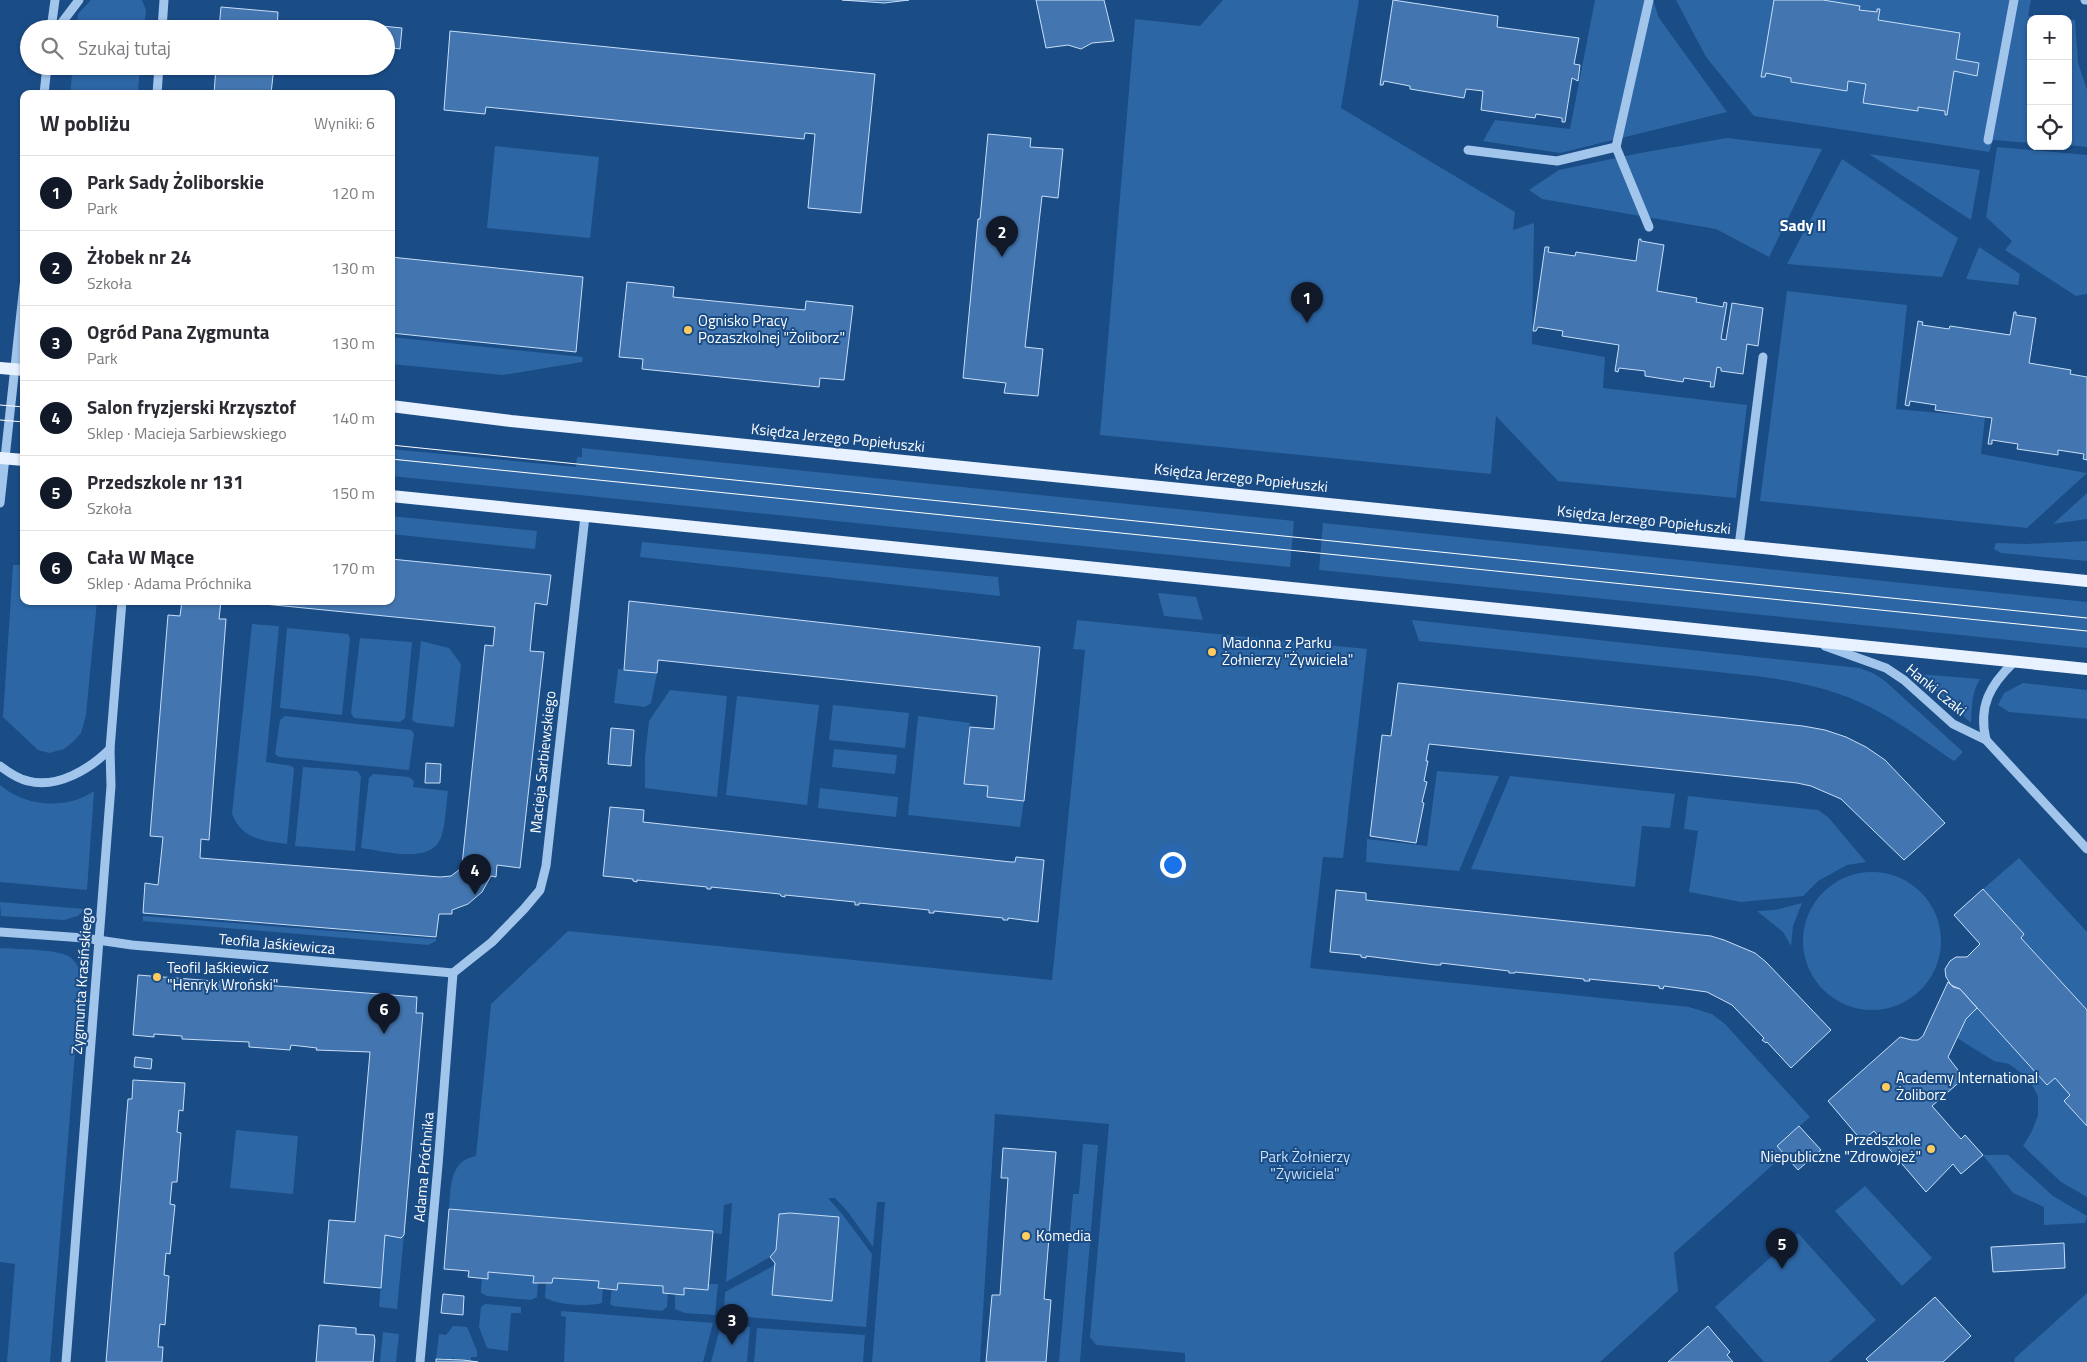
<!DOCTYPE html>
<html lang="pl">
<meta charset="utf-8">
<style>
:root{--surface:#fff;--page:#f7f7f7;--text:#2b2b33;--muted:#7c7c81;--line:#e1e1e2;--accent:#111827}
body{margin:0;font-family:"Titillium Web",sans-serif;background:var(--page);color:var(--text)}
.controls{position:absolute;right:15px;top:15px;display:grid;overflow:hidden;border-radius:10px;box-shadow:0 1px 4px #0004}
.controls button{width:45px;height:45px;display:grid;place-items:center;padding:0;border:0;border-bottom:1px solid var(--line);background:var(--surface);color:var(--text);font:25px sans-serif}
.you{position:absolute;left:1172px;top:864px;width:18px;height:18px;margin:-12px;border:4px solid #fff;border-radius:50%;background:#1a73e8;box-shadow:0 0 0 8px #1a73e833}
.badge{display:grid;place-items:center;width:32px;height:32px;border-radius:50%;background:var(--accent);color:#fff;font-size:16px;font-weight:700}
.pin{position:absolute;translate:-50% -41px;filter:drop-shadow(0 1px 2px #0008)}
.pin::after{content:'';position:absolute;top:26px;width:18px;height:15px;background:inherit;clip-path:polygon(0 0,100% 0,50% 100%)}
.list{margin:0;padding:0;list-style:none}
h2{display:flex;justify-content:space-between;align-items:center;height:65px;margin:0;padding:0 20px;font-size:21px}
h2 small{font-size:16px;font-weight:400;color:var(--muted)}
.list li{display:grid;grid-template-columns:32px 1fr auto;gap:15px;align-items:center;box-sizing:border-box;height:75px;padding:0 20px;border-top:1px solid var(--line)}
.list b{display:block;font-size:19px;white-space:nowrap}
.list p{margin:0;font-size:16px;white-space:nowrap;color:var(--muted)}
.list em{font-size:16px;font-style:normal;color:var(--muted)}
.icon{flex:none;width:28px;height:28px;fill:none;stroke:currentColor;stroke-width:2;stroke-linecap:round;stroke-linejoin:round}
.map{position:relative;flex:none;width:2087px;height:1362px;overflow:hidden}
.search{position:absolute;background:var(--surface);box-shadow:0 1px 4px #0004;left:20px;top:20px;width:375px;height:55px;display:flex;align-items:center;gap:12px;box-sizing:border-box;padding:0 18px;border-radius:28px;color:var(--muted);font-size:19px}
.panel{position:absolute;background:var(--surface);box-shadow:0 1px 4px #0004;left:20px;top:90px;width:375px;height:515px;border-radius:10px}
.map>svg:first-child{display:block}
.green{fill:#2d66a4}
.building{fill:#4376b0;stroke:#c7dff9}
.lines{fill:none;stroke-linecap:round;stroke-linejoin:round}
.minor{stroke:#a2c5ec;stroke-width:9}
.major{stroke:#e7f1ff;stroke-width:12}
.tram{stroke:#fff;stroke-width:1}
.poi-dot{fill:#fecc5e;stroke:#1a4c86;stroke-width:2}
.labels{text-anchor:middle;stroke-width:4;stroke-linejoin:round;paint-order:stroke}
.poi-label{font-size:15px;fill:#fff;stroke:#1a4c86;text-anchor:start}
.street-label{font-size:15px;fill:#fff;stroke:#1a4c86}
.park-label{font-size:15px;fill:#c7dff9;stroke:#1a4c86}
.neighbourhood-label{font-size:16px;font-weight:bold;fill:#fff;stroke:#1a4c86}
</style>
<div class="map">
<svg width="2087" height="1362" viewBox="0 0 2087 1362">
<rect width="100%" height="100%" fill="#1a4c86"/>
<!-- green -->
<g class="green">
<polygon points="91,0 142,0 146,10 144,29 77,29 78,14"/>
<polygon points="1223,0 1359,0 1341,108 1515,212 1513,230 1534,223 1532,344 1605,357 1603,388 1747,405 1736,498 1558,481 1496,416 1491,474 1100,435 1135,19 1200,26"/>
<polygon points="1595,0 1653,0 1659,18 1727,112 1560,153 1483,141 1495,120 1570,129"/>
<polygon points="1676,0 2031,0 2028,16 2064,19 2031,19 2031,143 1993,140 1989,152 1754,116 1706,57"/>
<polygon points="2068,19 2075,20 2078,63 2087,90 2087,147 2068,145"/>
<polygon points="73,66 140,66 138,94 70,94"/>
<polygon points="1727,138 1822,149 1769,257 1716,229 1542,199 1529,190 1559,170 1640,153"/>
<polygon points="495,146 599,157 590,238 487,228"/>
<polygon points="1997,147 2087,155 2087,294 2076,296 2005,250 2012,241 1986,217"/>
<polygon points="1869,154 1980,170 1971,220"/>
<polygon points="1842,159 1958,238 1942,277 1787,264"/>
<polygon points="1979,247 2020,274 2018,285 1966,279"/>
<polygon points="1787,291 1907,305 1896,409 1985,417 1981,454 2087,473 2027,528 1760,501"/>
<polygon points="391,337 583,357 582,362 503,375 391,364"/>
<polygon points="582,448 1294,521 1290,567 391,476 391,449 576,467 577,457 582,457"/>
<polygon points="2087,493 2087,519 2053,524"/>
<polygon points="391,516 537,531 535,549 391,534"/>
<polygon points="1323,523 2087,602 2087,648 1319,570"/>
<polygon points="2087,541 2087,561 2001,553 1994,549 1996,543 2026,544"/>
<polygon points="642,542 998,577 1000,596 640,557"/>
<polygon points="13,565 24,565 24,601 97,601 86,715 81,733 74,741 64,749 49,753 38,750 3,717"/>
<polygon points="1158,593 1196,597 1203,620 1164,616"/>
<path d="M1077,620l290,29 -24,209 -20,-1 -13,111 379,39 23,7 13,10 85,93 -33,29 7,9 -110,98 4,38 -78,71h-415v-9l-89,-8 -6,-8 19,-213 -114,-10 -15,248h-108l13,-160h-8l-4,45 -25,-35 -13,-14h-7l14,16 30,40 -6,73 -142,-12 1,-23 50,-27 -3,30 60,6 6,-84 -59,-3 -3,36 -6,7 -44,25 6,-79 -8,2 -2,29 -9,-1v-2l-264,-22c2,-22 0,-48 27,-53l15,-152 77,-73 484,49 33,-330 -12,-1z"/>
<path d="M1412,620l447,48 14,5 12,8 78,71 -9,9c-27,-18 -54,-39 -84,-54 -35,-18 -75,-26 -114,-31l-337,-35z"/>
<path d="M252,624l27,2 -13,136 26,4 2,3 -7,75c-25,-3 -45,-5 -55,-30z"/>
<polygon points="287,628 348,634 350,638 342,715 280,708"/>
<polygon points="360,638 412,642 405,718 400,722 354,718 351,713"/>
<polygon points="421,641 449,648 461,664 454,727 417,723 412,720"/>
<polygon points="618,669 657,673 651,703 645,707 614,703"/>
<path d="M1917,674l63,5c-9,15 -8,28 -9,44z"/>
<polygon points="2023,683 2087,690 2087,719 2009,712 1998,705 2004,693"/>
<polygon points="670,690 727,696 717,797 645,788 645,757 649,721"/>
<polygon points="737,696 819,705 807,805 726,795"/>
<polygon points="833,705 909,713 905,748 829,740"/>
<polygon points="285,716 411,730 414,734 409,770 279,757 275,754 280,720"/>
<polygon points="918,716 970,723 964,783 988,786 988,797 1024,801 1020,827 908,815"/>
<polygon points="834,749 897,755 895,774 832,767"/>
<polygon points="303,767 357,771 361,776 355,851 295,846"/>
<polygon points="1437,771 1499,776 1459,871 1366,862 1367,839 1427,846"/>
<path d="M373,774l36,3 5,4 -1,6 35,4c-2,14 -2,29 -6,43 -7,32 -58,17 -81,14l8,-70z"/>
<polygon points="1510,776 1675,794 1670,828 1642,826 1635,887 1471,869"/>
<path d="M0,785c25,22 67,25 94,6l-7,99 -87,-8z"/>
<polygon points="820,788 898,797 896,817 818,808"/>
<polygon points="1688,796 1818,810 1828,817 1866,862 1847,865 1818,881 1803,896 1741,902 1689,892 1698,831 1684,829"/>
<polygon points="2019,858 2087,932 2087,1010 2021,938 2024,934 1983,889"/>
<circle cx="1872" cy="941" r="69"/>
<polygon points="0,902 85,909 78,916 64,920 1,916"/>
<polygon points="1802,903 1793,926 1791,946 1783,932 1757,911 1775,910"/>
<polygon points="143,916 436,939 436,941 428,945 143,921"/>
<path d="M0,948c15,1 56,1 68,8 9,5 12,14 13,23l-31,383h-43l8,-98 -15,-2z"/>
<polygon points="1977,1008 2047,1085 2055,1078 2070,1095 2064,1101 2087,1126 2087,1197 2061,1182 2023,1146 2032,1131 2038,1115 2038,1096 2028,1078 2009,1064 1994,1061 1957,1038 1966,1019"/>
<polygon points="236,1130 298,1136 293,1194 230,1188"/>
<polygon points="1083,1144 1098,1145 1080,1362 1059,1362 1073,1194 1079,1194"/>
<polygon points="1983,1155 2008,1155 2053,1196 2087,1216 2085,1223 2044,1225 2044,1207 2013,1193"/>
<polygon points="1865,1186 1932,1258 1902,1286 1835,1211"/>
<polygon points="1798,1233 1876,1320 1829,1362 1764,1362 1715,1307"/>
<polygon points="385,1235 401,1238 404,1235 397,1309 379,1307"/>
<polygon points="488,1272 534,1276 533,1283 538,1282 537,1297 531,1300 487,1296 481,1293 482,1277 488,1278"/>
<path d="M553,1278l46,3 -1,7 5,-1 -1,16c-16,4 -43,2 -57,-5l1,-16 6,1z"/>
<polygon points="618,1283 663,1286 663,1292 668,1292 667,1307 662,1311 613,1306 610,1304 612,1288"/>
<polygon points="709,1284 718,1284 715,1315 685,1313 675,1309 675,1293 684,1295 684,1288 708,1290"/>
<polygon points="2087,1293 2087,1362 2014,1362 2015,1358"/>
<polygon points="485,1304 521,1307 521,1313 511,1313 508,1351 487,1348 479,1327 481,1307"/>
<polygon points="561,1311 713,1323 703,1362 564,1362 566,1317 561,1316"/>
<polygon points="721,1325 750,1327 747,1362 711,1362"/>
<polygon points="453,1326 467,1327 477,1351 477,1357 471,1357 471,1361 463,1361 463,1359 458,1359 458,1361 455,1360 454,1358 447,1360 446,1358 436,1359 439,1334 446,1335"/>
<polygon points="757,1328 865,1335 863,1362 754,1362"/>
<polygon points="383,1332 399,1334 396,1362 380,1362"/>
</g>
<!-- building -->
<g class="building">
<polygon points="842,0 909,0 884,3"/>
<polygon points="1036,0 1104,0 1114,41 1092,43 1081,49 1068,45 1046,48"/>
<polygon points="1393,0 1498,16 1497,27 1579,38 1574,64 1580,65 1578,81 1572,78 1565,122 1562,122 1562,118 1536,114 1535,118 1481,110 1483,91 1466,89 1464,98 1410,89 1410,86 1384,81 1383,85 1380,85"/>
<polygon points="1774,0 1823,0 1860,6 1859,10 1877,12 1877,9 1880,9 1878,20 1960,33 1956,59 1979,63 1977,76 1954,71 1947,115 1945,115 1945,111 1918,107 1918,111 1863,103 1866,84 1848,81 1847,91 1791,82 1791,78 1766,73 1765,77 1761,77"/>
<polygon points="221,7 278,12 277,29 219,29"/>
<polygon points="362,24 402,28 400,49 386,47 386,29 362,29"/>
<polygon points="450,31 875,74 861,213 808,208 815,134 805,133 804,139 486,107 485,114 444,110"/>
<polygon points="216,66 274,66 271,94 214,94"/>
<polygon points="988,134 1031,138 1030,147 1063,149 1058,198 1042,196 1025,347 1043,349 1038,396 1004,393 1006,383 963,378 978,219 980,219"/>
<polygon points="1639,239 1641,239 1641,241 1664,245 1657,291 1697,298 1696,302 1723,307 1724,302 1727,303 1721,339 1726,340 1732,303 1763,308 1758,346 1747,344 1743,374 1721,371 1721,368 1717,367 1714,387 1710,387 1711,382 1684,378 1683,382 1645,376 1645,371 1619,368 1618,372 1615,371 1619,345 1562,336 1563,331 1538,327 1536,331 1533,331 1545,247 1549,247 1548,252 1575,256 1576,252 1636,261"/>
<polygon points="391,257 583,277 576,352 391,333"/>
<polygon points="627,282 674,287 673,297 805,310 806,301 853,306 844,380 820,378 819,387 642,369 643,359 619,357"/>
<polygon points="2014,312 2016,312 2016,315 2036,318 2029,363 2071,370 2070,374 2087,377 2087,460 2083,459 2084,454 2058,450 2058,455 2017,449 2018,444 1992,440 1992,444 1988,444 1992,418 1935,410 1936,405 1910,401 1909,406 1905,405 1918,321 1923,322 1922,325 1949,329 1950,326 2010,335"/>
<polygon points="391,559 551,575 547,605 535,603 530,651 544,652 520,868 497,865 496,877 491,876 482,892 468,904 452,910 452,914 439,914 436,937 143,913 145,883 158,885 162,847 163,837 150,836 168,615 180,616 182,601 221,601 219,619 226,619 209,840 201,839 200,858 440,877 451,876 459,870 462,865 485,645 493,646 495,627 234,601 391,601"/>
<polygon points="629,601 1040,647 1024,801 987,797 988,786 964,784 970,727 994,729 997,696 658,660 657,673 624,670"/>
<polygon points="1398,683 1803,726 1825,730 1846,737 1866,747 1885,760 1945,823 1904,860 1841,799 1811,786 1797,783 1429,744 1426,761 1428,761 1424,781 1427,782 1422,802 1424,803 1416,843 1370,836 1382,735 1391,736"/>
<polygon points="611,728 634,730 631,766 608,764"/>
<polygon points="426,763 441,764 440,783 425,783"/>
<polygon points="610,807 644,810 643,822 1011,862 1015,862 1016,857 1044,860 1038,922 1008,918 1008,920 1003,920 1003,918 934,911 934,913 929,913 929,910 859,903 859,905 855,905 855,902 785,895 785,897 781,896 780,894 711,887 711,889 707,889 707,887 637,880 637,882 633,881 633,879 603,876"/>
<polygon points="1983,889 2024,934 2021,938 2087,1010 2087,1126 2064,1101 2070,1095 2055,1078 2047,1085 1960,989 1951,985 1946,977 1945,969 1950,961 1956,957 1967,957 1980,944 1954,915"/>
<polygon points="1336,890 1366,893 1366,900 1711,936 1724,940 1755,953 1766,962 1831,1030 1791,1068 1767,1042 1766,1043 1762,1040 1764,1038 1732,1005 1707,992 1664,986 1663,989 1659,988 1659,986 1589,979 1590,981 1584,981 1584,979 1515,972 1515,973 1509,973 1509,971 1441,963 1441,965 1436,965 1366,956 1366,958 1361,957 1361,955 1330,952"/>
<polygon points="138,975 417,997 416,1013 423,1013 404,1235 401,1238 385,1235 381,1288 324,1283 329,1220 355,1222 370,1052 316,1050 317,1048 291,1045 290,1050 249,1047 249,1042 182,1039 182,1036 154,1034 154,1037 133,1035"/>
<polygon points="1948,982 1953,987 1960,989 1977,1008 1966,1019 1948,1057 1964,1078 1932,1106 1961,1139 1965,1135 1983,1155 1961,1174 1953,1164 1926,1192 1874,1131 1862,1141 1828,1101 1900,1037 1912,1040 1918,1040 1923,1036"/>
<polygon points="135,1057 152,1059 151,1069 134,1067"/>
<polygon points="133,1080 185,1083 183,1111 179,1110 177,1132 181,1133 177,1182 172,1182 170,1204 175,1205 170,1254 166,1253 164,1275 169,1276 165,1325 160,1324 158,1347 163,1347 162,1362 106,1362 128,1099 132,1099"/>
<polygon points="1799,1126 1821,1150 1798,1170 1777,1146"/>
<polygon points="1003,1148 1056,1152 1044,1299 1051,1300 1046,1362 986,1362 992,1295 1000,1295 1008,1178 1001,1178"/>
<polygon points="449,1209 713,1231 708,1290 684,1288 684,1295 663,1293 663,1286 618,1283 617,1290 598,1288 599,1281 553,1278 552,1283 533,1283 534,1276 488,1272 488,1279 468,1277 469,1271 444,1269"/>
<polygon points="790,1213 839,1217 832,1301 772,1295 775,1263 770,1257 776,1250 779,1214"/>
<polygon points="2064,1243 2065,1268 1993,1272 1991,1247"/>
<polygon points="443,1294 464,1296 463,1315 441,1313"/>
<polygon points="1935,1297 1971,1336 1943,1362 1869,1362 1866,1359"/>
<polygon points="319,1325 356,1328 356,1334 374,1335 375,1340 373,1362 316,1362"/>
<polygon points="1708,1326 1730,1352 1727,1355 1733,1362 1668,1362"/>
<polygon points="436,1359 463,1360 478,1362 436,1362"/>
</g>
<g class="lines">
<!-- minor -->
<g class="minor">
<polyline points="2085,0 2087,0"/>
<polyline points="51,29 55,0"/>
<polyline points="57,29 79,0"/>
<polyline points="162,29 164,0"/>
<polyline points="44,94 47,66"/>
<polyline points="157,94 159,66"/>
<polyline points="1988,140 2014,0"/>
<polyline points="1616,147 1649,227"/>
<polyline points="1468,150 1557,161 1616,147 1649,0"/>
<polyline points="0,503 24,285"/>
<polyline points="1739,546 1763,357"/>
<polyline points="1825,646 1886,668 1904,680 1953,724 1986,740 2087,849"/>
<path d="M1986,740c-8,-34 4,-55 28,-78"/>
<path d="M0,766c8,6 18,13 28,15 29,8 62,-12 82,-32"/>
<polyline points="0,932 84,938 132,945 453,973"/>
<polyline points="453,973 492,942 524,909 540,890 546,866 585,516"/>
<polyline points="66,1362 111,786 110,749 122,601"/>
<polyline points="420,1362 438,1165 453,973"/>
</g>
<!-- major -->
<g class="major">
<polyline points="0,368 24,370"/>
<polyline points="391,406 511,421 2087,581"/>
<polyline points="0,458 24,460"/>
<polyline points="391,496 2087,669"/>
</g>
<!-- tram -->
<g class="tram">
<polyline points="0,405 24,407"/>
<polyline points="0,420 24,422"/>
<polyline points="391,445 2087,618"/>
<polyline points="391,459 2087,631"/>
</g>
</g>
<!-- markers -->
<g class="poi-dot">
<circle cx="688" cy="330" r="5"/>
<circle cx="1212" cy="652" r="5"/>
<circle cx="157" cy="977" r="5"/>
<circle cx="1886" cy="1087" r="5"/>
<circle cx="1931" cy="1149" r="5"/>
<circle cx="1026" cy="1236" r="5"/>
</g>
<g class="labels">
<!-- poi labels -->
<g class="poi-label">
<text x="698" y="326">Ognisko Pracy<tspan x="698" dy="17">Pozaszkolnej "Żoliborz"</tspan></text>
<text x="1222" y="648">Madonna z Parku<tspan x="1222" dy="17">Żołnierzy "Żywiciela"</tspan></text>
<text x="167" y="973">Teofil Jaśkiewicz<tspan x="167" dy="17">"Henryk Wroński"</tspan></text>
<text x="1896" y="1083">Academy International<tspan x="1896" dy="17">Żoliborz</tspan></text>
<text x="1921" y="1145" text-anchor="end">Przedszkole<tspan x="1921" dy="17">Niepubliczne "Zdrowojeż"</tspan></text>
<text x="1036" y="1241">Komedia</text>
</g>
<!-- street labels -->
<g class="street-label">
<text transform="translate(838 438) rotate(6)" y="5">Księdza Jerzego Popiełuszki</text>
<text transform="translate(1241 478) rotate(6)" y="5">Księdza Jerzego Popiełuszki</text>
<text transform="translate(1644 520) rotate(6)" y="5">Księdza Jerzego Popiełuszki</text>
<text transform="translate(1936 690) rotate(39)" y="5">Hanki Czaki</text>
<text transform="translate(543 762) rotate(-84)" y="5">Macieja Sarbiewskiego</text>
<text transform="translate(277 944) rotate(5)" y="5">Teofila Jaśkiewicza</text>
<text transform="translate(82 981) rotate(-86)" y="5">Zygmunta Krasińskiego</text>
<text transform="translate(424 1167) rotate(-85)" y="5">Adama Próchnika</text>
</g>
<!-- park labels -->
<g class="park-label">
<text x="1305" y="1162">Park Żołnierzy<tspan x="1305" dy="17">"Żywiciela"</tspan></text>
</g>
<!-- neighbourhood labels -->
<g class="neighbourhood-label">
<text x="1803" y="231">Sady II</text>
</g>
</g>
</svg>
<div class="controls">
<button>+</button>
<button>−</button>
<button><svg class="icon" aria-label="locate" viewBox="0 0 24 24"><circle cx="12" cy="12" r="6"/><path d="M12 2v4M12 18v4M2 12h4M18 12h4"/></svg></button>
</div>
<div class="you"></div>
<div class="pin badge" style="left:1307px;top:323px">1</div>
<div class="pin badge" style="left:1002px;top:257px">2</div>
<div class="pin badge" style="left:732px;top:1345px">3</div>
<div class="pin badge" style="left:475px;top:895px">4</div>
<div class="pin badge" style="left:1782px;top:1269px">5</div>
<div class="pin badge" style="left:384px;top:1034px">6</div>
<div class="search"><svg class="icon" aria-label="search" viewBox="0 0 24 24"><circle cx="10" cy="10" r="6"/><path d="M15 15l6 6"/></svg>Szukaj tutaj</div>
<section class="panel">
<h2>W pobliżu<small>Wyniki: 6</small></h2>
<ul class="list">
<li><span class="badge">1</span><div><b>Park Sady Żoliborskie</b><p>Park</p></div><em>120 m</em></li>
<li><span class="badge">2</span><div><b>Żłobek nr 24</b><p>Szkoła</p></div><em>130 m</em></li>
<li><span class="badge">3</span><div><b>Ogród Pana Zygmunta</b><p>Park</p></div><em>130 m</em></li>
<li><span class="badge">4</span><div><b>Salon fryzjerski Krzysztof</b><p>Sklep · Macieja Sarbiewskiego</p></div><em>140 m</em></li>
<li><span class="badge">5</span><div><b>Przedszkole nr 131</b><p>Szkoła</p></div><em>150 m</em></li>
<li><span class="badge">6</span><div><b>Cała W Mące</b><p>Sklep · Adama Próchnika</p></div><em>170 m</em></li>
</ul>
</section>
</div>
